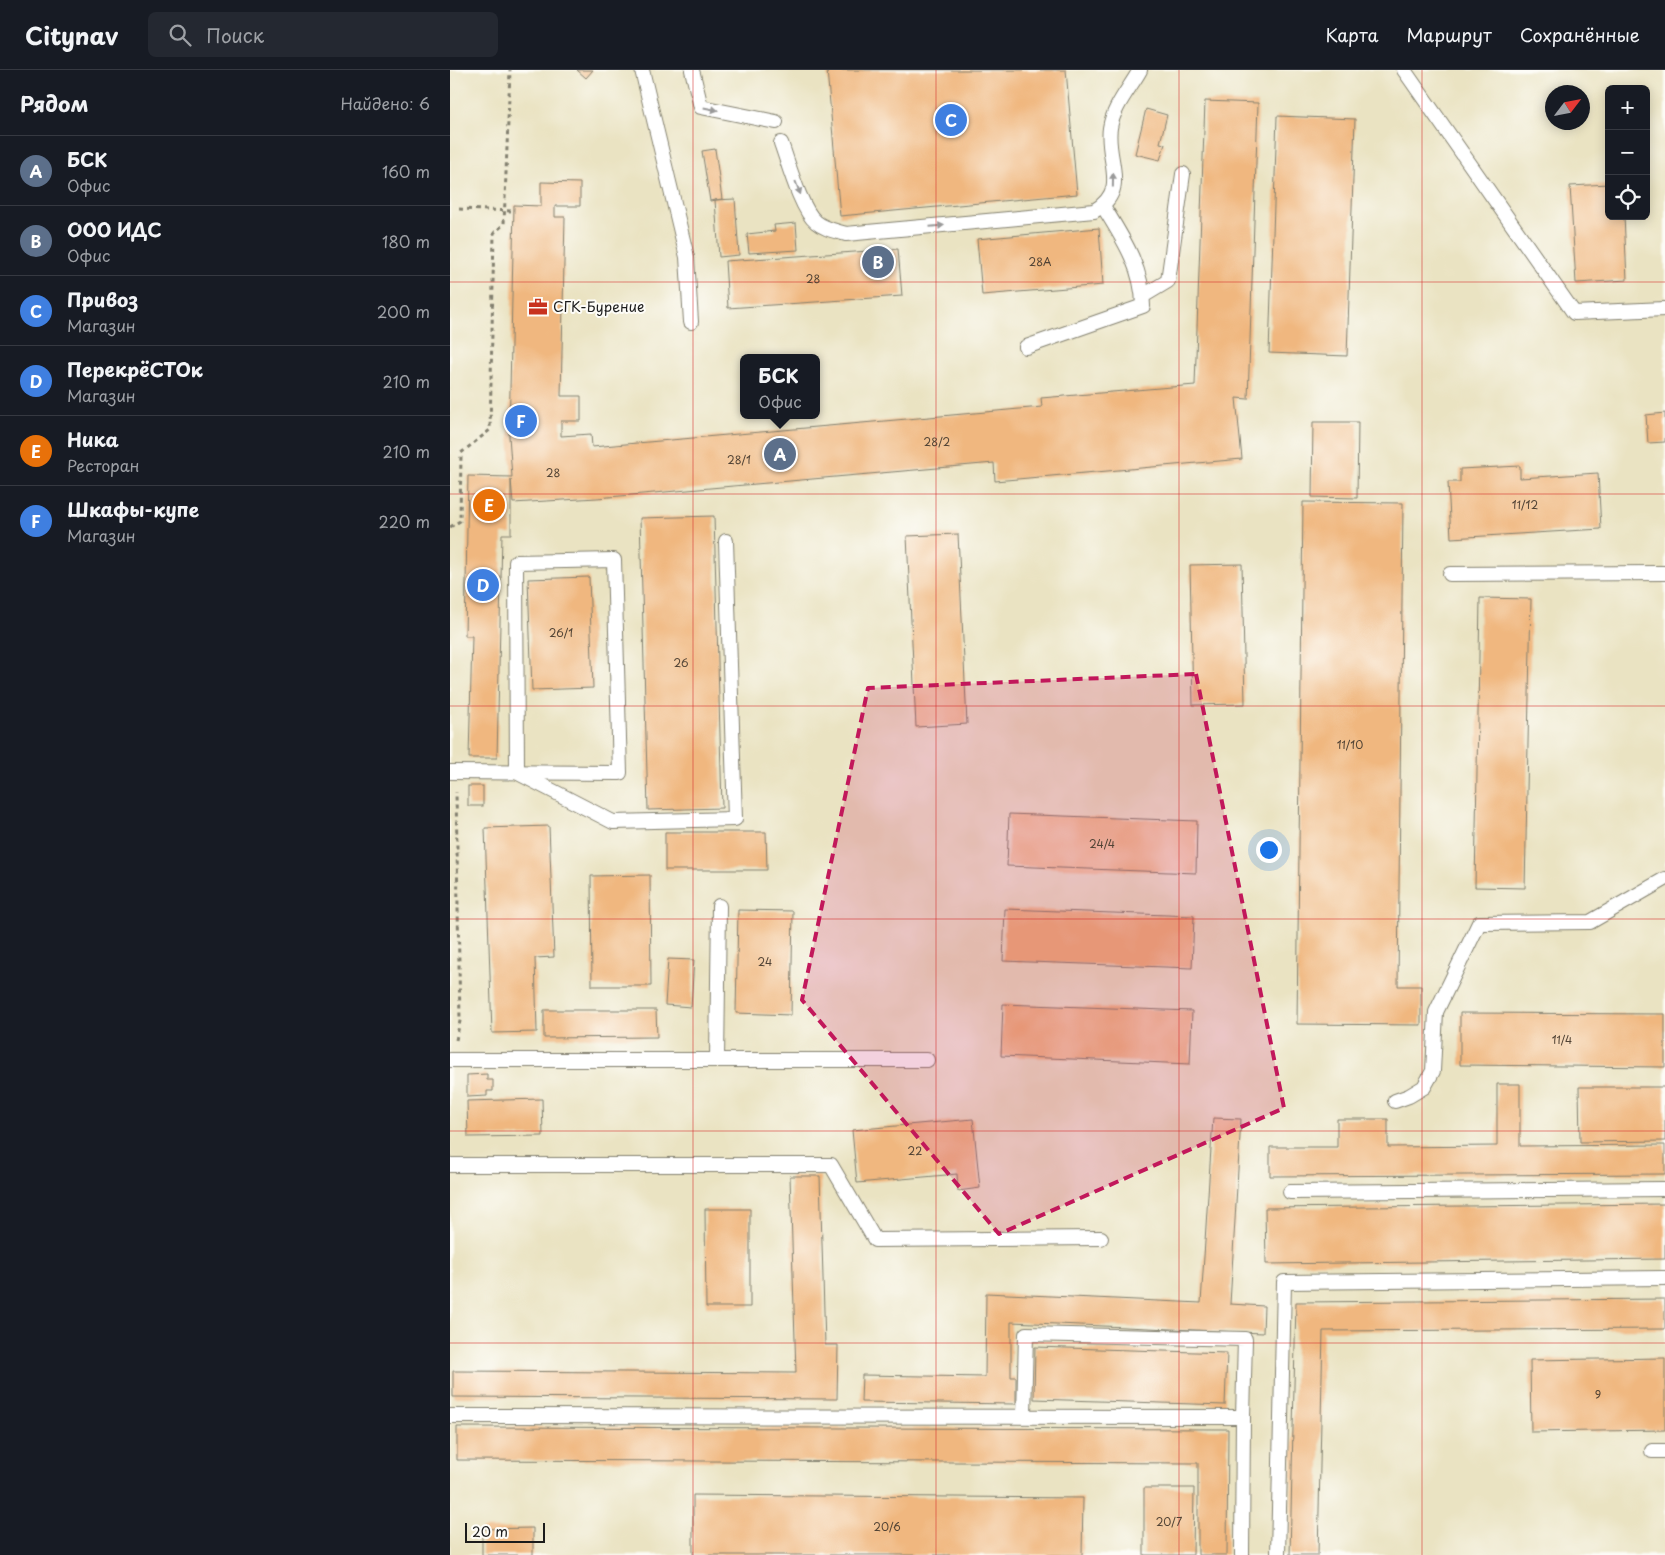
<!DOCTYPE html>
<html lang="ru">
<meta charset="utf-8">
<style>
:root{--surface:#171b24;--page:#242831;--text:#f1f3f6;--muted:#9ea1a6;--line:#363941;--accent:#c8321e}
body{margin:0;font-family:"Playpen Sans",sans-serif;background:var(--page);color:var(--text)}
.controls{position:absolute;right:15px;top:15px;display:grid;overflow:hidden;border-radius:8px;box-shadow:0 2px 12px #0003}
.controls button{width:45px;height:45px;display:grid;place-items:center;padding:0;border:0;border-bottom:1px solid var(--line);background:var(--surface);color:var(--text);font:25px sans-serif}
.compass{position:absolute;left:1095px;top:15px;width:45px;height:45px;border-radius:50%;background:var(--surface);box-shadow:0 2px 12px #0003;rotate:58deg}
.scale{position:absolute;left:15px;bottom:12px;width:80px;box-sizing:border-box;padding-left:5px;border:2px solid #1c1c1c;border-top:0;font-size:14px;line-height:18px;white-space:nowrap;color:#1c1c1c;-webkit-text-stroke:4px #fdfcf7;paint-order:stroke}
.you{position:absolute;left:818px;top:779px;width:18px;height:18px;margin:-12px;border:4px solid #fff;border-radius:50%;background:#1a73e8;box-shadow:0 0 0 8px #1a73e833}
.badge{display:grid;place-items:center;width:32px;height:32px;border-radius:50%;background:var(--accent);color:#fff;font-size:16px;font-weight:700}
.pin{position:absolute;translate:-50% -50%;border:2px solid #fff;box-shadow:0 1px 5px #0006}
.popup{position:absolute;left:290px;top:284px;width:80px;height:65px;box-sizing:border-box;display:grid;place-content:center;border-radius:8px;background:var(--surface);filter:drop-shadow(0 1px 4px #0005);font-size:16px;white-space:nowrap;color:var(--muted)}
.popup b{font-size:19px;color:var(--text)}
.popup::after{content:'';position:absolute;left:50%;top:100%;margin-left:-10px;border:10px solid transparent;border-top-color:var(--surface)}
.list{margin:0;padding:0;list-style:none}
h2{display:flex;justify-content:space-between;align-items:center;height:65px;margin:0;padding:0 20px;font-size:21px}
h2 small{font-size:16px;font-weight:400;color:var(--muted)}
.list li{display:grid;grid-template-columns:32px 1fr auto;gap:15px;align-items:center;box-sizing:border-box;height:70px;padding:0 20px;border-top:1px solid var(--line)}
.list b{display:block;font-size:19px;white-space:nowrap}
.list p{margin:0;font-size:16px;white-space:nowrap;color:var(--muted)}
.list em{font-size:16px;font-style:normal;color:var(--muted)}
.icon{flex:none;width:28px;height:28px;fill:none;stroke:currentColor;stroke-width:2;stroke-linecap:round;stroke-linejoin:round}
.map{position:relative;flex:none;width:1215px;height:1485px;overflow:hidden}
header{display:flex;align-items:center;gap:30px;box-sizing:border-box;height:70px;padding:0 25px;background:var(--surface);border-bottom:1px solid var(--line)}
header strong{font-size:24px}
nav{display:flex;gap:28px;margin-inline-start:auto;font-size:18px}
.search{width:350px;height:45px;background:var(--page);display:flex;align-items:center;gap:12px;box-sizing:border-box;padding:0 18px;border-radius:8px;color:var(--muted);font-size:19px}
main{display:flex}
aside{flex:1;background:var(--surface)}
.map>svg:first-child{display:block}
.building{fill:#f0b77f}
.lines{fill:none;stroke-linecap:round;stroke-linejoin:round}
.service-casing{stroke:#83806f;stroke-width:16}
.path{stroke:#83806f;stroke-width:3;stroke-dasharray:4 4;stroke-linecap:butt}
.service{stroke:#fff;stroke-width:14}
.oneway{fill:#999}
.marked{fill:#c2185b;fill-opacity:0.2;stroke:#c2185b;stroke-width:4;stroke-dasharray:10 6;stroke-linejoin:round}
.grid{fill:none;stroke:#d62828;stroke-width:1;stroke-opacity:0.55}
.labels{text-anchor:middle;stroke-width:4;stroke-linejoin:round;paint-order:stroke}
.number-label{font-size:11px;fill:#514335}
.poi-label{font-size:14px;fill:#1c1c1c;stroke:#fdfcf7;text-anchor:start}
</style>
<header>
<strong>Citynav</strong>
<div class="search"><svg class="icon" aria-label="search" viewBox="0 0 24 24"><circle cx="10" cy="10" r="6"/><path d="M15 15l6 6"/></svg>Поиск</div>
<nav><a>Карта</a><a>Маршрут</a><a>Сохранённые</a></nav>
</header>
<main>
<aside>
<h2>Рядом<small>Найдено: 6</small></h2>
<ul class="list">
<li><span class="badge" style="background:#5c6f8a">A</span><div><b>БСК</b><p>Офис</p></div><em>160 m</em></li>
<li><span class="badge" style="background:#5c6f8a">B</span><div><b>ООО ИДС</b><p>Офис</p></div><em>180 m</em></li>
<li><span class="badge" style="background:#3f7fe0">C</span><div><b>Привоз</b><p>Магазин</p></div><em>200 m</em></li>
<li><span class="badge" style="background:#3f7fe0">D</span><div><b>ПерекрёСТОк</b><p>Магазин</p></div><em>210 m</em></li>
<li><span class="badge" style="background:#e8710a">E</span><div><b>Ника</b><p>Ресторан</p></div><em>210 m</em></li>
<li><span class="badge" style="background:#3f7fe0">F</span><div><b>Шкафы-купе</b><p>Магазин</p></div><em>220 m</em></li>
</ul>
</aside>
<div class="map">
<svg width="1215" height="1485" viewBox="0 0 1215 1485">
<rect width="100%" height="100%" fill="#fdfcf7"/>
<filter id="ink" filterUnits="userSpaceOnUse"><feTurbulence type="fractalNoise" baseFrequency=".02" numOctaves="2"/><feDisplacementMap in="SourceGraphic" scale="10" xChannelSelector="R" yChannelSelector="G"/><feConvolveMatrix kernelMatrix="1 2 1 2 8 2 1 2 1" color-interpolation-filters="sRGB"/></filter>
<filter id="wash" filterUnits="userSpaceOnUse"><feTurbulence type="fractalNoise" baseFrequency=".0096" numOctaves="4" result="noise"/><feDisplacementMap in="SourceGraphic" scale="20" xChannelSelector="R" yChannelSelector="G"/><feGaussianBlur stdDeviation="1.12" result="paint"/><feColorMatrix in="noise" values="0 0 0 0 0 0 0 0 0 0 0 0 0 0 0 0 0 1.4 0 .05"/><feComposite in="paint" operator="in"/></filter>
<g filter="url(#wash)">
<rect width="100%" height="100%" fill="#eae3c2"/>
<g id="blocks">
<!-- building -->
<g class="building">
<polygon points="127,0 143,0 136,8"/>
<polygon points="377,0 616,0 627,124 390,146"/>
<polygon points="755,31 808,33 798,329 786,328 792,389 545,411 544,393 147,428 63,433 61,410 61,464 52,464 47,688 19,688 22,566 15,566 18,406 62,407 59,366 64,135 91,136 91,112 130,113 130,136 105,136 105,147 115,147 111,326 131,326 131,351 111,351 111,366 141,364 142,377 592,337 591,328 745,315"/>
<polygon points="696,39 717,45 710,73 715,74 710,90 685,84"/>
<polygon points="827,46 905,49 897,286 819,283"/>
<polygon points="265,79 272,129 260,131 252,81"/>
<polygon points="1159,114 1159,146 1174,146 1177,210 1126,213 1120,116"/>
<polygon points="285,129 289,185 269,187 265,130"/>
<polygon points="346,153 348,180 299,183 297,164 325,161 324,155"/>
<polygon points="649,158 653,215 532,225 527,169"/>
<polygon points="448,179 452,226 278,238 275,191"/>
<polygon points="1215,343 1215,372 1198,373 1196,345"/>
<polygon points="863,352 908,352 907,428 862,427"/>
<polygon points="1070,396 1070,408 1148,403 1151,459 1001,468 998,412 1010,412 1010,399"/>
<polygon points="853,432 953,433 948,916 971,916 971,955 847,954"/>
<polygon points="264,446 272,738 198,740 190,448"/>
<polygon points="508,464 517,654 466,657 457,466"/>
<polygon points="792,494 795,634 743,635 740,495"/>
<polygon points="139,507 143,618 82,620 78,509"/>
<polygon points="1030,528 1081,529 1075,818 1025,817"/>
<rect x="18" y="716" width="15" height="20"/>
<polygon points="559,744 747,751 746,803 557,796"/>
<polygon points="99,756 104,887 85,888 87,962 42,963 35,758"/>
<polygon points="215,762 316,762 317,800 215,800"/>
<polygon points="200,805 201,916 142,916 141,806"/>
<polygon points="555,839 744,846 742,898 553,891"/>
<polygon points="288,840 343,841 341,945 286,943"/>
<polygon points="218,889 244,890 241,937 215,935"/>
<polygon points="553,934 742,941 740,994 551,986"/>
<polygon points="94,940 206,940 207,967 94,968"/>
<polygon points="1010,943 1215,944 1215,997 1010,995"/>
<polygon points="37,1004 37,1010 43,1010 43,1021 37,1021 37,1026 17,1027 17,1005"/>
<polygon points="1047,1014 1070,1014 1070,1076 1215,1075 1215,1104 820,1106 820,1077 887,1077 887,1049 938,1049 938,1077 1047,1076"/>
<polygon points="1129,1017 1215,1017 1215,1071 1130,1072"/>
<polygon points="92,1029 93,1066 18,1067 17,1031"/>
<polygon points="763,1048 791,1049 780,1234 814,1236 813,1263 561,1252 561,1307 566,1307 566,1334 411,1332 412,1305 535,1307 536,1223 751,1233"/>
<polygon points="523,1049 530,1118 508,1121 507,1104 407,1113 402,1060"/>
<polygon points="340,1106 370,1106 375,1275 388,1275 387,1329 3,1327 3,1301 346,1303"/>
<polygon points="1215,1134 1215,1189 816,1194 815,1138"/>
<polygon points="255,1139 300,1139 300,1237 256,1237"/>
<polygon points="1215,1229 1215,1259 873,1261 868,1485 840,1485 846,1232"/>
<polygon points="585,1277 777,1283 775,1335 584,1329"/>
<polygon points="1215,1288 1215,1360 1081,1362 1080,1290"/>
<polygon points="7,1357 778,1359 777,1485 748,1485 748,1393 7,1390"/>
<polygon points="694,1418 744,1418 743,1485 694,1485"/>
<polygon points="243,1425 633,1428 632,1485 243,1485"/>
<polygon points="83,1458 83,1485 32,1485 32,1459"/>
</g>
</g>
</g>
<g filter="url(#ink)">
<use href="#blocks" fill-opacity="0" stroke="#83806f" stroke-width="1"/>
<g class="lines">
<!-- service casing -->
<g class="service-casing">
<g id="service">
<polyline points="192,0 237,187 241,252"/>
<polyline points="242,0 251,37 326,52"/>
<polyline points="954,0 1124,243 1215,239"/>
<path d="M331,73c7,19 20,67 35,79 8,7 20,9 30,12l248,-23c37,-22 11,-51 16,-83 3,-21 20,-40 30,-58"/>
<polyline points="693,226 718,211 733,104"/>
<path d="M576,277l117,-41c0,-38 -21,-69 -40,-100"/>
<polyline points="1000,504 1215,503"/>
<polyline points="0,702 170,703 164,490 66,492 67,702"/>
<polyline points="70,704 163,752 285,749 276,471"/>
<polyline points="0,990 477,990"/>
<polyline points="267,990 269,836"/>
<polyline points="945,1031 959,1026 974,1017 983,1001 986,942 1029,853 1140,852 1215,809"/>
<polyline points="0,1095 381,1095 425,1170 651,1168"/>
<polyline points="840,1122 1215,1119"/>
<polyline points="0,1346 793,1347 795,1269 576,1264 574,1346"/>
<polyline points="1202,1381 1215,1381"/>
<polyline points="792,1485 793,1347"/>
<polyline points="828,1485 834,1212 1215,1208"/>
</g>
</g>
<!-- path -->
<g class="path">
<polyline points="9,139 64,141"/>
<polyline points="0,457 10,451 11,383 40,360 44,163 54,154 60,0"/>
<polyline points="6,970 10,951 6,722"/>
</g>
<!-- service -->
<use href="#service" class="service"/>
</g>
<!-- one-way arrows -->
<defs><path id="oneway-solid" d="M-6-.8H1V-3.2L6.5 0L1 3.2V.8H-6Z" transform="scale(1.25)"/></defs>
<g class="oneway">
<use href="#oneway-solid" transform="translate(261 39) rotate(11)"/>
<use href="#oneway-solid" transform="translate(663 110) rotate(-89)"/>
<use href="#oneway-solid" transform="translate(348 118) rotate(69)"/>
<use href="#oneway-solid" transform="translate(487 156) rotate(-5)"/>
</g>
</g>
<!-- marked area -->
<path class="marked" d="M746,604l88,434 -285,126 -197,-234 66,-312z"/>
<!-- grid -->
<path class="grid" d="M243,0v1485M486,0v1485M729,0v1485M972,0v1485M0,212h1215M0,424h1215M0,636h1215M0,849h1215M0,1061h1215M0,1273h1215"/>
<!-- icons -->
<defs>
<g id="office-bare" transform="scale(1.5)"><path d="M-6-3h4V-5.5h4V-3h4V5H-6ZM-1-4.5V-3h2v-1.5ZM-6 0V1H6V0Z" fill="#c8321e" stroke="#fdfcf7" stroke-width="2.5" paint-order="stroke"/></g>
</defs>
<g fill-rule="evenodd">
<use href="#office-bare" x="88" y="237"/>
</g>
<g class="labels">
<!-- number labels -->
<g class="number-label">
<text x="590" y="196">28А</text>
<text x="363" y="213">28</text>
<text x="487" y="376">28/2</text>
<text x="289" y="394">28/1</text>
<text x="103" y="407">28</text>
<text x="1075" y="439">11/12</text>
<text x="111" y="567">26/1</text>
<text x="231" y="597">26</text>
<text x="900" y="679">11/10</text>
<text x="652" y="778">24/4</text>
<text x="315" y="896">24</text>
<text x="1112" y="974">11/4</text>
<text x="465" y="1085">22</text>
<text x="1148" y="1329">9</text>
<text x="719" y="1456">20/7</text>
<text x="437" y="1461">20/6</text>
</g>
<!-- poi labels -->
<g class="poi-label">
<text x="103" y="242">СГК-Бурение</text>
</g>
</g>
</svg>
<div class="controls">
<button>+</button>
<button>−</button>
<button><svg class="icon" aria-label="locate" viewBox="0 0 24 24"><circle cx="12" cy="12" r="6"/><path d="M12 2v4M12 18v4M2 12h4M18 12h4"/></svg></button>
</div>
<svg class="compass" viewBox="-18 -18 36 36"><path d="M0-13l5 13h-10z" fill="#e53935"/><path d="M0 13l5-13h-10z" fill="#9ea1a6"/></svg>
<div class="scale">20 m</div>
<div class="you"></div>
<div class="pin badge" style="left:330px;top:384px;background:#5c6f8a">A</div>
<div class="popup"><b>БСК</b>Офис</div>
<div class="pin badge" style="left:428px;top:192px;background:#5c6f8a">B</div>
<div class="pin badge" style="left:501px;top:50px;background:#3f7fe0">C</div>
<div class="pin badge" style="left:33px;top:515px;background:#3f7fe0">D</div>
<div class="pin badge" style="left:39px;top:435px;background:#e8710a">E</div>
<div class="pin badge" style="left:71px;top:351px;background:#3f7fe0">F</div>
</div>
</main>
